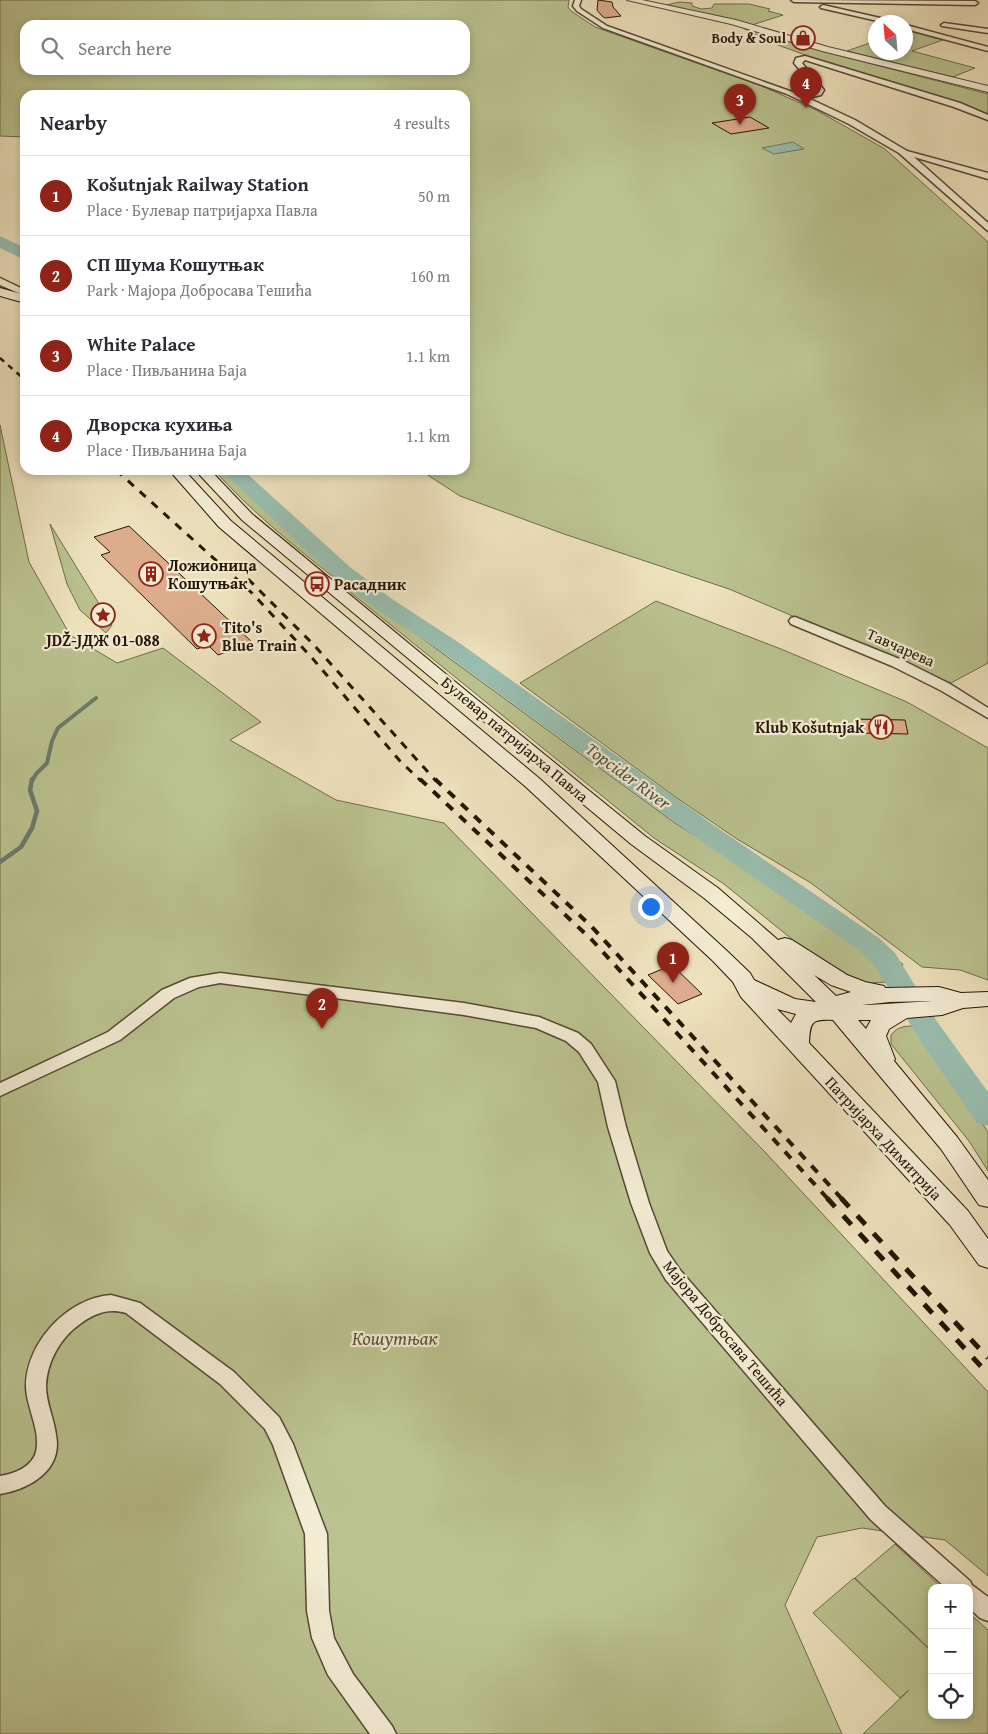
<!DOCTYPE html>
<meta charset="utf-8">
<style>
:root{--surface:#fff;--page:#f7f7f7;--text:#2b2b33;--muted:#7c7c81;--line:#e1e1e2;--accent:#8f2418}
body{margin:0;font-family:"Gentium Book Plus",serif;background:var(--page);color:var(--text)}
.controls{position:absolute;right:15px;bottom:15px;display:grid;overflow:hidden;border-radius:10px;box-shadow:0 2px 8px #0003}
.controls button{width:45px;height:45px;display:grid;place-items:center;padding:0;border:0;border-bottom:1px solid var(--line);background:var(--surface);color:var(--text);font:25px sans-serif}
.compass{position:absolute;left:868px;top:15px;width:45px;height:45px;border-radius:50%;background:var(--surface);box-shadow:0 2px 8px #0003;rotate:334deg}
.you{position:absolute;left:650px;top:906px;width:18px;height:18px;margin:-12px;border:4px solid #fff;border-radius:50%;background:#1a73e8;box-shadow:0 0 0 8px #1a73e833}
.badge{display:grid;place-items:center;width:32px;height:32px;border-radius:50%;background:var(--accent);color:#fff;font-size:16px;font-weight:700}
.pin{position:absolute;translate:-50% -41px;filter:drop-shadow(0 1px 2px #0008)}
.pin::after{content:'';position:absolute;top:26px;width:18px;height:15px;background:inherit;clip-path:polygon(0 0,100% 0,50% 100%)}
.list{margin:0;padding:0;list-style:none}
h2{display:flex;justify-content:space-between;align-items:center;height:65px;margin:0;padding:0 20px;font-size:21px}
h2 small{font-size:16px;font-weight:400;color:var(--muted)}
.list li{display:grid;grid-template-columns:32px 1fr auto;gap:15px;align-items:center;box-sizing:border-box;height:80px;padding:0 20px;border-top:1px solid var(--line)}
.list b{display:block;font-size:19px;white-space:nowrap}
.list p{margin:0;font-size:16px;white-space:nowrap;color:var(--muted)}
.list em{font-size:16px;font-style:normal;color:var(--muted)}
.icon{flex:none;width:28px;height:28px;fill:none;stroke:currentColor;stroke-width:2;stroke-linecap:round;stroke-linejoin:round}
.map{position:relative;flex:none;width:988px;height:1734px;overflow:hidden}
.search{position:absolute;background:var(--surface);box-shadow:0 2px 8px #0003;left:20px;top:20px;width:450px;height:55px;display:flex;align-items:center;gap:12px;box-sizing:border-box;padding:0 18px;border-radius:15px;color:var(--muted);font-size:19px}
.panel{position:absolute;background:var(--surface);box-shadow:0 2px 8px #0003;left:20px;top:90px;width:450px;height:385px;border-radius:15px}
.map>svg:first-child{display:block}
.green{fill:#bac390;stroke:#6f6c4a;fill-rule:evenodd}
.water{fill:#99beb0;stroke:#6a7b6b}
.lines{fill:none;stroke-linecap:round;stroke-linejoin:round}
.stream-far1{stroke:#6a7b6b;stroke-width:4}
.stream{stroke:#6a7b6b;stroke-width:4.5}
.river{fill:#99beb0;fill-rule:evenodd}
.building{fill:#ddac8c;stroke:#241603}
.minor-casing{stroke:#564932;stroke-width:3}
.tertiary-casing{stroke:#564932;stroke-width:2}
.secondary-casing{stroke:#241603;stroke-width:2}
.minor{fill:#f4ecd5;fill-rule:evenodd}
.tertiary{fill:#f4ecd5;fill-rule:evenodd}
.secondary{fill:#f4ecd5;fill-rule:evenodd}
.rail-far3{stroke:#241603;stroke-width:2.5;stroke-dasharray:5.5 5.5;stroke-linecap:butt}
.rail-far2{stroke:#241603;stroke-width:3;stroke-dasharray:8 8;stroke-linecap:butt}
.rail-far1{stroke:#241603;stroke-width:4;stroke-dasharray:9 9;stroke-linecap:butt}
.rail{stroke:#241603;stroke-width:5;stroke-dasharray:12 12;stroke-linecap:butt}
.labels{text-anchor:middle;stroke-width:4.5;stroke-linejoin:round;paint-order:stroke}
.far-poi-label{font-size:14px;font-weight:bold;fill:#241603;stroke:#f4ecd5;text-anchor:end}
.poi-label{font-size:16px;font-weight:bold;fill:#241603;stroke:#f4ecd5;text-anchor:start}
.street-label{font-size:16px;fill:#241603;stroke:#f4ecd5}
.water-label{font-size:18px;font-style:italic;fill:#4d5140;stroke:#f4ecd5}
.near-park-label{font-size:19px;font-style:italic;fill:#585334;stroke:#f4ecd5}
</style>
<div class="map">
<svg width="988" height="1734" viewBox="0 0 988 1734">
<rect width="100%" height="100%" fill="#eee2be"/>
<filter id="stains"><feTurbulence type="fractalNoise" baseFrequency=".004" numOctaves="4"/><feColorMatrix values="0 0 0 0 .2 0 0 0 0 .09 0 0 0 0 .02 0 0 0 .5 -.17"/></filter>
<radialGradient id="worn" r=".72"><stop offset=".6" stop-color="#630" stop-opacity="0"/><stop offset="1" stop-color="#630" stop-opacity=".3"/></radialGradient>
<!-- green -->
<g class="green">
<path d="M0,0h569l-1,7 3,4 24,16 169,60 54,24 67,38 103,93v421l-37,20 -222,-94 -165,-55 -104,-38 -37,-24 4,-2h38v-375h-440v42l-25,-1zM25,25h440v45h-440z"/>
<polygon points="679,2 692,3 692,6 701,9 712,8 714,4 749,4 770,9 768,11 783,15 752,25 666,5"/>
<polygon points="743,28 822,51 988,94 988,115 969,106 811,57 775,44"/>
<polygon points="906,30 943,40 912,51 975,68 953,77 847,51 875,41 876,52 906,52"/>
<polygon points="0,425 29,562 70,635 117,663 163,648 261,722 230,740 336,800 444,823 764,1151 988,1392 988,1576 945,1540 862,1528 817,1537 785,1605 842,1734 0,1734"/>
<path d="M214,470h14l110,104 -6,2c-42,-33 -82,-66 -118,-106z"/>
<polygon points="50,524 112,625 106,633 80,610 67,584"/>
<polygon points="353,588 675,823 824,918 860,944 870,954 889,982 868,983 858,981 793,940 724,884 654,838 350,592"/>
<polygon points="656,601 781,649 907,702 988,748 988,980 960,970 922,967 811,883 737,839 674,796 520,683"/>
<path d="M916,1026l72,106v39l-19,-30 -78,-97v-9c7,-9 14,-9 25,-9z"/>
<polygon points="895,1544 942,1588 932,1588 932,1651 855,1578"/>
<polygon points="854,1578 932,1652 932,1715 969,1715 969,1613 988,1630 988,1734 863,1734 909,1690 900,1698 813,1613"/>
</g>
<!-- water -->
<polygon class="water" points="793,142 804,149 774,154 762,148"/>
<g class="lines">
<!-- stream-far1 -->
<polyline class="stream-far1" points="32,781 36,774 47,763 52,741 58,728 96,698"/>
<!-- stream -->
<g class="stream">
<polyline points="0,862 21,847 32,828 37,811 30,790 32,779"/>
<polyline points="874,950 901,965"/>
</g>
<!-- river -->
<g class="river">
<polygon points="0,236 25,248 25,260 0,248"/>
<polygon points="221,470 243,470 350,567 392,599 461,644 712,824 879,938 895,953 938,1023 988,1092 988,1126 977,1123 918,1037 875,966 859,950 694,836 445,654 376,609 334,577"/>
</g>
</g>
<!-- building -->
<g class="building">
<polygon points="598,0 612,2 613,7 621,16 605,18 602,16 597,10"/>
<polygon points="750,117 769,128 731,134 712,123"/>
<polygon points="129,526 253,643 218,655 208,645 197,649 101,555 110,552 94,537"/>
<polygon points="854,719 905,720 908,734 857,733"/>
<polygon points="672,965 702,994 678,1004 648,975"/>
</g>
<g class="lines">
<!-- minor casing -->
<g class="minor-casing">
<g id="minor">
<polygon points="575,0 581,0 579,6 581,9 607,26 801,95 816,90 794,63 796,58 805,56 960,103 988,115 988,120 954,107 805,60 802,63 824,90 821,95 808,98 855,120 907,151 988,173 988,179 914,157 988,223 988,231 899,153 849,124 787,94 603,28 577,11 573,6"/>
<polygon points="791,0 975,1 978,3 975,5 794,2"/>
<polygon points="823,5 889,20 892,22 882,22 821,8 820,7"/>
<polygon points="944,23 988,29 988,33 942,26 941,25"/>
<polygon points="906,25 988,47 988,51 906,29"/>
<polygon points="0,278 25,290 25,296 0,285"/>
<polygon points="795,617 902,660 950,684 988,708 988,718 940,690 892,666 791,624 789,621 791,618"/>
<polygon points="220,973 464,1003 539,1017 578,1033 591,1044 615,1081 626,1127 649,1203 667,1251 680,1270 885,1506 970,1581 972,1585 988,1597 988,1621 980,1618 969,1608 969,1588 946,1588 871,1520 666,1280 650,1253 631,1203 608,1127 598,1082 579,1052 566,1041 536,1028 464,1015 220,983 199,987 174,998 120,1040 0,1096 0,1083 108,1032 162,990 190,978"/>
<path d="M111,1295l29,8 94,69 45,45 14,27 34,90 2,77 5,27 19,36 39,52 4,8h-26l-42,-59 -16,-37 -5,-27 -2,-77 -32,-89 -8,-16 -45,-45 -94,-71c-18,-5 -31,0 -46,11 -20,14 -33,38 -34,62 0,17 8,32 10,49 7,35 -26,54 -56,59v-18c14,-2 32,-9 36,-24 5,-21 -9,-43 -10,-64 -1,-44 41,-90 85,-93z"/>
</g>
</g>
<!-- tertiary casing -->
<g class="tertiary-casing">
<polygon id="tertiary" points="627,0 642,0 736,20 828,47 988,86 988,92 822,51 731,24"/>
</g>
<!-- secondary casing -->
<g class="secondary-casing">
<g id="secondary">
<polygon points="0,288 25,295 25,303 0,296"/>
<path d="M169,470h15l47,51 309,258 187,172 23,22 4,7 41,19 21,3 -64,-64 -48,-40 -73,-54 -389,-324 -47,-50h15l42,44 218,180 175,142 73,52 60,52 7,-2 7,2 55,35 18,7 19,4 1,2 54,-1 22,6 27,-1v14l-25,2 -21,7 -35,3 -18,11 -3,7 9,23 -1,2 63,76 31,43v27l-9,-2 -38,-56 -108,-129c-21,-1 -23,1 -24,23l159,168 20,28v29l-9,-3 -29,-40 -209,-228 -8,-15 -20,-21 -187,-174 -307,-260zM814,975l17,10 20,7 -15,4zM933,1001l-65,4h-6l28,-3zM777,1009l19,5 -5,9zM858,1020h13l-5,9z"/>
</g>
</g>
<!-- minor -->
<use href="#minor" class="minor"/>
<!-- tertiary -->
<use href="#tertiary" class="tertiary"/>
<!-- secondary -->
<use href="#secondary" class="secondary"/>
<!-- rail-far3 -->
<polyline class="rail-far3" points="0,358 25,380"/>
<!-- rail-far2 -->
<g class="rail-far2">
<polyline points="116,470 252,593 313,659 400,761 421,781"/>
<polyline points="248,579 313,644 436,781"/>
</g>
<!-- rail-far1 -->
<g class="rail-far1">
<polyline points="420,779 592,940 828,1199"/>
<polyline points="435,779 592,927 842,1199"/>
</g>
<!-- rail -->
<g class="rail">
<polyline points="827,1198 988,1374"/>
<polyline points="841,1198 988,1358"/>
</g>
</g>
<!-- icons -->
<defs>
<g id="shop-ring" transform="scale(1.25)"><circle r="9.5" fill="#f4ecd5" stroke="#8f2418" stroke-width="1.5"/><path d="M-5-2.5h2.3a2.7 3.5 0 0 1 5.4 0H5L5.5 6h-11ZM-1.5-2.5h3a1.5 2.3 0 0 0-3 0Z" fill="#8f2418"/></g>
<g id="building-ring" transform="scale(1.25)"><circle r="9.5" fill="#f4ecd5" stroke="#8f2418" stroke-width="1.5"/><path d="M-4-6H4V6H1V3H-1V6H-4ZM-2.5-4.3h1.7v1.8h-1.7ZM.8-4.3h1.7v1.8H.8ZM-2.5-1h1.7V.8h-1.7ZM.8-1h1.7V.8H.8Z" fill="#8f2418"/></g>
<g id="bus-ring" transform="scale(1.25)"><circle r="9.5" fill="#f4ecd5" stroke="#8f2418" stroke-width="1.5"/><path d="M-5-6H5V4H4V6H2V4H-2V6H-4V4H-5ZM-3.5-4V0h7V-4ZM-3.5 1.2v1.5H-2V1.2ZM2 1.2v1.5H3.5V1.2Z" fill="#8f2418"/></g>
<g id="sight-ring" transform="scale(1.25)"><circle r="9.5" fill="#f4ecd5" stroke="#8f2418" stroke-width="1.5"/><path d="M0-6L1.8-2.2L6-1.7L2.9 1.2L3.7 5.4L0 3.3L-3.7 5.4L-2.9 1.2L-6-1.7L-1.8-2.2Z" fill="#8f2418"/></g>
<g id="restaurant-ring" transform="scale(1.25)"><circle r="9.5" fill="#f4ecd5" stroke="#8f2418" stroke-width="1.5"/><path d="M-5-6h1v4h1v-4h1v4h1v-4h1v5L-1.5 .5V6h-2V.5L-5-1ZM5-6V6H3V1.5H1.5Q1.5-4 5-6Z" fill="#8f2418"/></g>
</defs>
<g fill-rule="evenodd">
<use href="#shop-ring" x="803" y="38"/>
<use href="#building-ring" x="151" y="574"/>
<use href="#bus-ring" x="317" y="584"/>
<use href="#sight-ring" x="103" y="615"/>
<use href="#sight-ring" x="204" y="636"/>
<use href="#restaurant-ring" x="881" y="727"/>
</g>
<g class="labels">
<!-- far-poi labels -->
<g class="far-poi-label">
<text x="786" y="43">Body &amp; Soul</text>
</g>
<!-- poi labels -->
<g class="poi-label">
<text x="168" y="571">Ложионица<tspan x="168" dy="18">Кошутњак</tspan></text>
<text x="334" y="590">Расадник</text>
<text x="222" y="633">Tito's<tspan x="222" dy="18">Blue Train</tspan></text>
<text x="103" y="646" text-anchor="middle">JDŽ-JДЖ 01-088</text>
<text x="864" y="733" text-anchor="end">Klub Košutnjak</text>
</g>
<!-- street labels -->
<g class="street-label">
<text transform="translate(901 647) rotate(24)" y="6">Тавчарева</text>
<text transform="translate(515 739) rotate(40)" y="6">Булевар патријарха Павла</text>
<text transform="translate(884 1138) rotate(47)" y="6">Патријарха Димитрија</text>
<text transform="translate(726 1333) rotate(50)" y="6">Мајора Добросава Тешића</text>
</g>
<!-- water labels -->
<g class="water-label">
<text transform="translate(628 776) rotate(36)" y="6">Topcider River</text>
</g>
<!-- near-park labels -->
<g class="near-park-label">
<text x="395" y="1345">Кошутњак</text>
</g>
</g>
<rect width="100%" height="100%" filter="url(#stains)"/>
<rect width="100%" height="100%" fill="url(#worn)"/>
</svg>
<div class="controls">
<button>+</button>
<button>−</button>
<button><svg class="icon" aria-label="locate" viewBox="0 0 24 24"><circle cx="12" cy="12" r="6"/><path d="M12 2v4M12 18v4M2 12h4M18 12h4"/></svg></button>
</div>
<svg class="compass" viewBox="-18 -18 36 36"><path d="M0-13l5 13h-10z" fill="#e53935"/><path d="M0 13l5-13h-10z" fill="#7c7c81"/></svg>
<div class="you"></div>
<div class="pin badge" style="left:673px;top:983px">1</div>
<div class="pin badge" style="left:322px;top:1029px">2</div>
<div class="pin badge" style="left:740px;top:125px">3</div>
<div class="pin badge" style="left:806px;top:108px">4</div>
<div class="search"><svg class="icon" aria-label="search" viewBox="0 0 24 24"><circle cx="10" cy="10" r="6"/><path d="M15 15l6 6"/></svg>Search here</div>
<section class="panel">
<h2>Nearby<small>4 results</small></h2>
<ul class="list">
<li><span class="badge">1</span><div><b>Košutnjak Railway Station</b><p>Place · Булевар патријарха Павла</p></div><em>50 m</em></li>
<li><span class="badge">2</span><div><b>СП Шума Кошутњак</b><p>Park · Мајора Добросава Тешића</p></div><em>160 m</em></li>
<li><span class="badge">3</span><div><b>White Palace</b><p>Place · Пивљанина Баја</p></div><em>1.1 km</em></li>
<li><span class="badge">4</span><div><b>Дворска кухиња</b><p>Place · Пивљанина Баја</p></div><em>1.1 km</em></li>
</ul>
</section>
</div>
